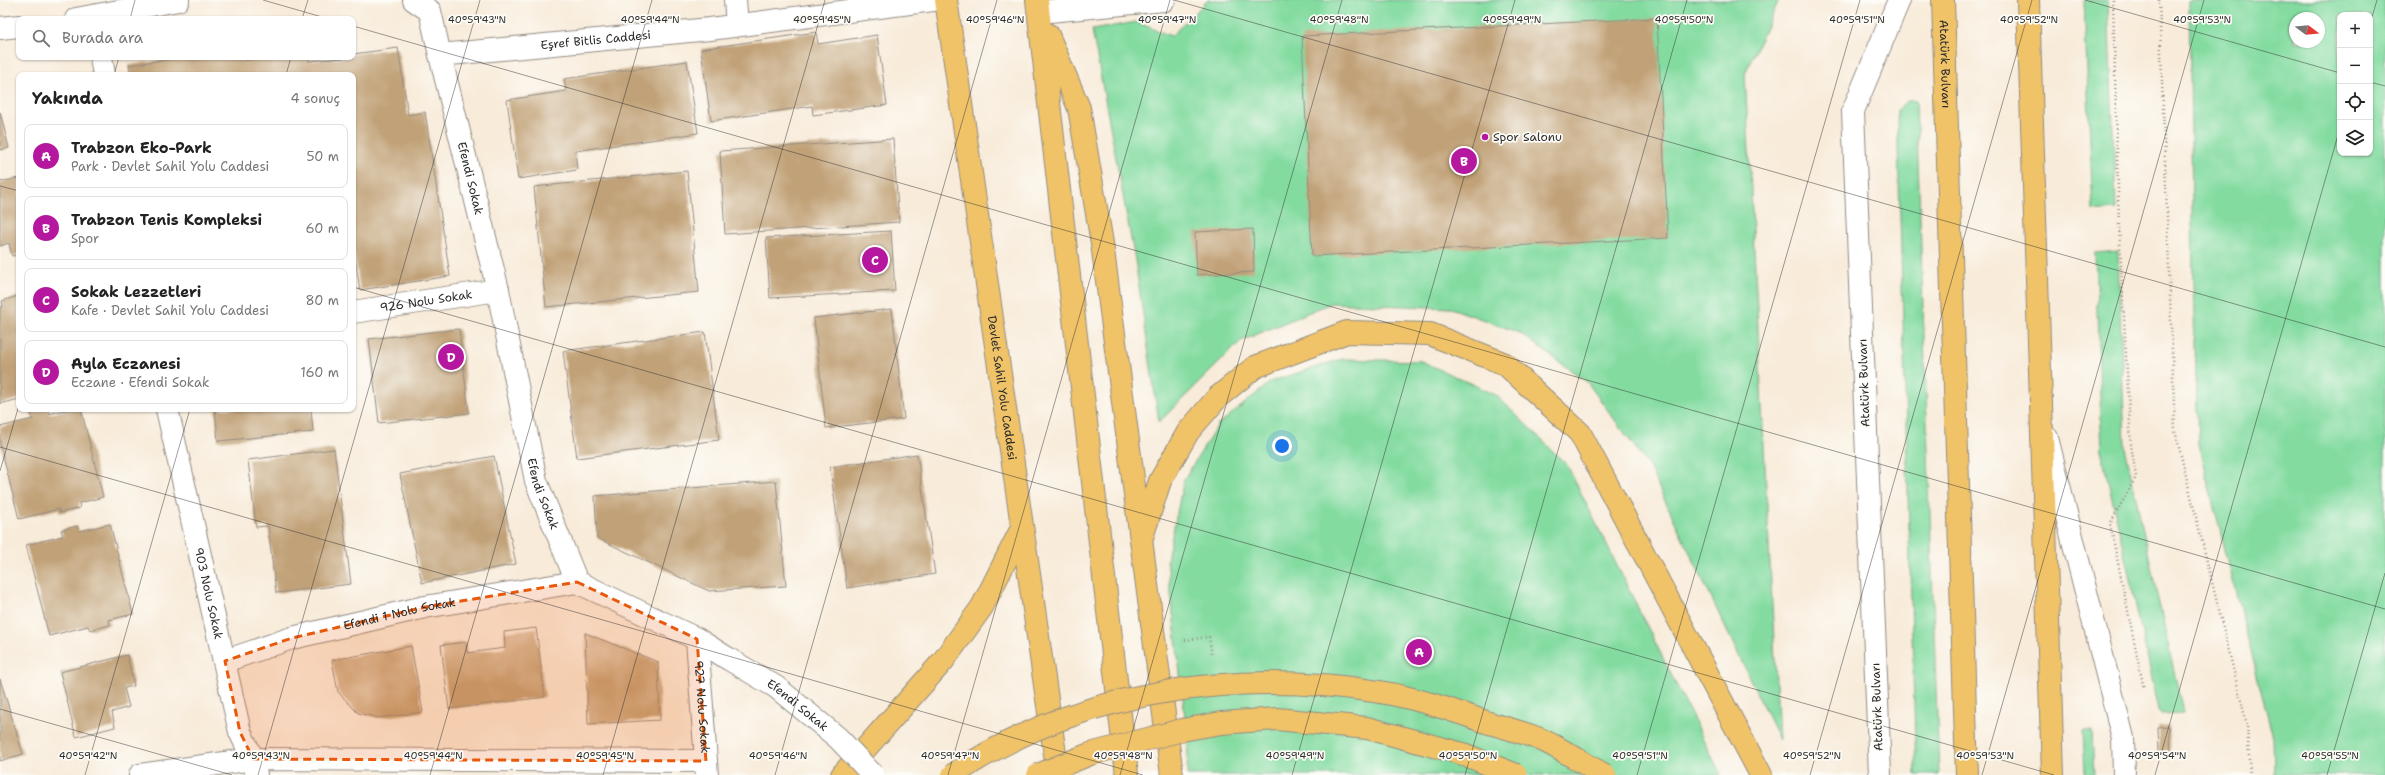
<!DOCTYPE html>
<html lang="tr">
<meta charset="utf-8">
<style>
:root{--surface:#fff;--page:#f6f6f6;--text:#222;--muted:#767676;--line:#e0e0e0;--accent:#b5179e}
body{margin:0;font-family:"Shantell Sans",sans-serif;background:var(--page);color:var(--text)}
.controls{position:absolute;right:12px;top:12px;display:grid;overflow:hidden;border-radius:8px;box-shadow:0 1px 3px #0004}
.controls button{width:36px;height:36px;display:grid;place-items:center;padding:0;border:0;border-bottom:1px solid var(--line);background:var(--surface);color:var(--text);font:20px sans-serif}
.compass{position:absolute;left:2289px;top:12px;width:36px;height:36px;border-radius:50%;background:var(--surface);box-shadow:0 1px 3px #0004;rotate:106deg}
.you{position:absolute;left:1282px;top:446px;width:14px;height:14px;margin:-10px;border:3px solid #fff;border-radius:50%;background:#1a73e8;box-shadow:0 0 0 6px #1a73e833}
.badge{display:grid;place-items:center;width:26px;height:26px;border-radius:50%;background:var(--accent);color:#fff;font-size:13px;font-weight:700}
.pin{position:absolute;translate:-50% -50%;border:2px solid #fff;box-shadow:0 1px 4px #0006}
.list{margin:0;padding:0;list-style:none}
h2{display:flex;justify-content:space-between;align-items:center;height:52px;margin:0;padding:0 16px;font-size:17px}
h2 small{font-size:13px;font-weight:400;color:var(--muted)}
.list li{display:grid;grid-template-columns:26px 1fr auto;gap:12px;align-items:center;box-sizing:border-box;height:64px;margin:0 8px 8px;padding:0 8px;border:1px solid var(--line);border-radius:8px}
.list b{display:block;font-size:15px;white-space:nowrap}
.list p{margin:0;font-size:13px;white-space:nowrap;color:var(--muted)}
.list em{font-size:13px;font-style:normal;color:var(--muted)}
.icon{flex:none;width:22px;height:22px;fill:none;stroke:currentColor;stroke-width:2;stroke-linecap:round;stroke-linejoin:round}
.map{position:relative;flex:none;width:2385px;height:775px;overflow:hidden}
.search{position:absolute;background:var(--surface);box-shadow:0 1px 3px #0004;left:16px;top:16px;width:340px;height:44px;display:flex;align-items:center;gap:10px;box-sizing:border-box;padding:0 14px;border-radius:8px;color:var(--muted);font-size:15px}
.panel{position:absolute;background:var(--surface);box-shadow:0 1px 3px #0004;left:16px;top:72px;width:340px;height:340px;border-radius:8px}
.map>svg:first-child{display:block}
.green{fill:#83dba0;stroke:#578366;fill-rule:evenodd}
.building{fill:#c1a278}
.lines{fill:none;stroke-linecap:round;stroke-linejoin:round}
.minor-casing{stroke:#928b82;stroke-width:24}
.major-casing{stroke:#928b82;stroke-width:24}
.highway-casing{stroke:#928b82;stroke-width:24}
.path{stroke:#928b82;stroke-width:2.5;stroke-dasharray:1 3;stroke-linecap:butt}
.minor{stroke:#fff;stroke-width:22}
.major{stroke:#f0c369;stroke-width:22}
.highway{stroke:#f0c369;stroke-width:22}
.minor-bridge-casing{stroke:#928b82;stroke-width:24;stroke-linecap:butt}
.major-bridge-casing{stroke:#928b82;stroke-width:24;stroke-linecap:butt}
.minor-bridge{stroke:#fff;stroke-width:22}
.major-bridge{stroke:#f0c369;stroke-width:22}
.marked{fill:#e8590c;fill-opacity:0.2;stroke:#e8590c;stroke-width:3;stroke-dasharray:8 5;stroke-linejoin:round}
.ticks{fill:none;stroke:#2b2b2b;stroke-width:1;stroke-opacity:0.45}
.poi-dot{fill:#b5179e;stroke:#fdfcf7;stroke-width:1.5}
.labels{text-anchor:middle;stroke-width:3.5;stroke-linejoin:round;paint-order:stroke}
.street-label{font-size:12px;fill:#2b2b2b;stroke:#fdfcf7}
.poi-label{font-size:12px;fill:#2b2b2b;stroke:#fdfcf7;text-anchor:start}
.ticks-label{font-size:10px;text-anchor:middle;fill:#2b2b2b;stroke:#fdfcf7;stroke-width:3.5;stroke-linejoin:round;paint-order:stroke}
</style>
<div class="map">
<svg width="2385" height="775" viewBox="0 0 2385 775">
<rect width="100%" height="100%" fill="#fdfcf7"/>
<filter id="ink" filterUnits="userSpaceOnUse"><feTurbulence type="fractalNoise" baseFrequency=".025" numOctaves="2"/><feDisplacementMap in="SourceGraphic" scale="8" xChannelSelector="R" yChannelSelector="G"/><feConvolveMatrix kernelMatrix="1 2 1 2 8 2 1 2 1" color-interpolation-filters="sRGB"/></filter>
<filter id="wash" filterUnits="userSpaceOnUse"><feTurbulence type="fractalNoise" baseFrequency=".012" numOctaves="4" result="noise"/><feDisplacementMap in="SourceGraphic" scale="16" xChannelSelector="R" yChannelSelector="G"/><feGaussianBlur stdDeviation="0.9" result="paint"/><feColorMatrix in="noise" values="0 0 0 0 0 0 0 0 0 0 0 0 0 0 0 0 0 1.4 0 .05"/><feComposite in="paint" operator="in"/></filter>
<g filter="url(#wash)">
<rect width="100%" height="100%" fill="#f8ebd9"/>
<!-- green -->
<g class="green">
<polygon points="1208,0 1779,0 1745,73 1779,740 1648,465 1587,382 1520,333 1451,308 1331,303 1241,341 1159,422 1135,260 1092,30 1136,22 1171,36"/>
<polygon points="2084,0 2108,0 2116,209 2093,211"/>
<path d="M2189,0h196v775h-111l-1,-37 -75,-294 -5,-162zM2340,15h30v138h-30zM2295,18h24v24h-24z"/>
<polygon points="1907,101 1916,101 1939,775 1916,775 1897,110"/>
<polygon points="2118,251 2125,447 2183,713 2160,714 2102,454 2095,253"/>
<polygon points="1342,359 1421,361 1496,395 1567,465 1721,775 1187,775 1188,744 1167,560 1184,479 1218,425 1272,381"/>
<polygon points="2083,731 2092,731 2094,775 2085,775"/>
</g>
<g id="blocks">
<!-- building -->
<g class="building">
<polygon points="1657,18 1668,238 1312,256 1302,36"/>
<polygon points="816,32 818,44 877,35 887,105 813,115 812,106 711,121 701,49"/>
<polygon points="398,48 408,115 425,112 450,276 360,290 353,246 353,75 130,75 129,65 182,57 246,57 246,60 265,57 309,57 309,61 353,57 353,54"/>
<polygon points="687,61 698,133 575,151 577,170 518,179 507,100 566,91 564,79"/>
<polygon points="0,112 9,148 0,150"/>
<polygon points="893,139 899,222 725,234 720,151"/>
<polygon points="687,171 699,292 546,307 534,187"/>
<polygon points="19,178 19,255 12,256 9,243 0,246 0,182"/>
<polygon points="1253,229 1254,272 1197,275 1195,232"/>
<polygon points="891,231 895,291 770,298 766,238"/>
<polygon points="18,296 19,399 0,404 0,307 3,307 2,301"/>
<polygon points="892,309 904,419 826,428 814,318"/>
<polygon points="459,329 469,413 379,423 369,339"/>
<polygon points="705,332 719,440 577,458 563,351"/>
<polygon points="47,409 49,414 69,409 81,409 103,497 79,503 80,508 59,513 59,509 19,519 0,444 0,427 33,419 31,413"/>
<polygon points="215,409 311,409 313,432 218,441"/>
<polygon points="334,449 351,584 276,593 268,526 256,527 248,460"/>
<polygon points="917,454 935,574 847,588 830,467"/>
<polygon points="494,456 516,564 422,583 400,474"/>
<polygon points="776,481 786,586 709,591 597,538 595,496"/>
<polygon points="110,524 133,614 109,620 110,625 90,630 88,626 49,636 26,545 63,536 61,530 77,526 79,531"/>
<polygon points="536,628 545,697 449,709 441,645 466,642 467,653 505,648 504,632"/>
<polygon points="585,633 658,662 660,720 588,724"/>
<polygon points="411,646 423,712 378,718 358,713 338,692 332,660"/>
<polygon points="127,655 134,686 124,688 129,707 112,712 115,727 76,737 60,672"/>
<polygon points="0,679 23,754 0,761"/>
<polygon points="2169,726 2171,751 2159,752 2158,727"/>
</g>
</g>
</g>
<g filter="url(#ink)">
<use href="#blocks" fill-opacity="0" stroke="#928b82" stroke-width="1"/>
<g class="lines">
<!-- minor casing -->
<g class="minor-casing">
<g id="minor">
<path id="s1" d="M414,0l16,11 10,44 270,-26 223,-29"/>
<polyline points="735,0 737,25"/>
<polyline points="1039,12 1164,0"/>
<polyline points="76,19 178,0"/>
<polyline points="0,28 19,26"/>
<path id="s2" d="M440,55l58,235 38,191 41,101 120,57 30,19"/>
<polyline points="101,57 104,75"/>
<path id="s3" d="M353,312l145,-22"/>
<path id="s4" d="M167,409l73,323 13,27 3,16"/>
<polyline points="2047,438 2123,738 2124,775"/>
<path id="s5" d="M697,639l10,136"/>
<path id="s6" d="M225,661l67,-23 133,-31 152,-25"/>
<polyline points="140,775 253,759 706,761"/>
<polyline points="1880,775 1853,111 1899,0"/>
</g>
</g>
<!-- major casing -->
<g class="major-casing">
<g id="major">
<path id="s7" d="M946,0l112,775"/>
<polyline points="1037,0 1127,775"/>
<polyline points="1048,35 1079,108 1102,243 1172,775"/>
<polyline points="842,775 943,661 982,607 1022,528"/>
</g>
</g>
<!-- highway casing -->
<g class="highway-casing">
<g id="highway">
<path id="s8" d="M1943,0l24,775"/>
<polyline points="2028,0 2053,775"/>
<polyline points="1142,537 1160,481 1188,432 1218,397 1255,367 1347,332 1430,334 1505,364 1580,433 1761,775"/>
</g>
</g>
<!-- path -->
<g class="path">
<polyline points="2113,0 2119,226 2131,445 2136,477 2110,524 2144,689"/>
<polyline points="2159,0 2175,431 2247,725 2250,775"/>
<polyline points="1185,640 1209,637 1212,656"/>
</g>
<!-- minor -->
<use href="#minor" class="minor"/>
<!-- major -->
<use href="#major" class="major"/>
<!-- highway -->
<use href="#highway" class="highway"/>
<!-- minor-bridge casing -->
<g class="minor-bridge-casing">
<g id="minor-bridge">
<path id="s9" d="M727,658l49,29 62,51 35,37"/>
</g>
</g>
<!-- major-bridge casing -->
<g class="major-bridge-casing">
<g id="major-bridge">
<path d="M953,775c122,-84 283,-107 427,-83 37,6 74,19 109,31 18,5 36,10 53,17 22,10 42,24 63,35"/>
<polyline points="1038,775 1090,754 1182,730 1221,723 1277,719 1367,728 1463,754 1516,775"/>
</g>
</g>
<!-- minor-bridge -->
<use href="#minor-bridge" class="minor-bridge"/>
<!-- major-bridge -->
<use href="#major-bridge" class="major-bridge"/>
</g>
</g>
<!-- marked area -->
<path class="marked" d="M577,582l120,57 9,122 -453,-2 -13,-27 -15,-71 67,-23 133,-31z"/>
<!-- ticks -->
<path class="ticks" d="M263,0l66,19M1174,0l1211,347M2085,0l255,73M130,19l5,-19M302,19l6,-19M2370,24l7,-24M353,26l2032,583M114,75l5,-18M286,75l5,-18M2370,82l15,4M0,186l19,5M353,287l1701,488M0,447l1143,328M0,471l19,-66M0,709l232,66M85,775l105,-366M258,775l222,-775M430,775l222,-775M603,775l222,-775M775,775l222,-775M948,775l222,-775M1120,775l222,-775M1292,775l223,-775M1465,775l222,-775M1637,775l223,-775M1810,775l222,-775M1982,775l222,-775M2155,775l185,-647M2327,775l58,-202"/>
<!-- markers -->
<circle class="poi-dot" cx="1485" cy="137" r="4"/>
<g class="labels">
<!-- street labels -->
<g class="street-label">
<text dy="4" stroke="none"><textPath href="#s1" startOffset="221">Eşref Bitlis Caddesi</textPath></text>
<text dy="4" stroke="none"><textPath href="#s8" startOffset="64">Atatürk Bulvarı</textPath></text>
<text dy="4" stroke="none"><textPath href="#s2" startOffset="127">Efendi Sokak</textPath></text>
<text dy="4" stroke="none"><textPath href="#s3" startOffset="74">926 Nolu Sokak</textPath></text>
<text transform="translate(1864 383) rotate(-92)" y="4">Atatürk Bulvarı</text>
<text dy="4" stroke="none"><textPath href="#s7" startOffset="392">Devlet Sahil Yolu Caddesi</textPath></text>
<text dy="4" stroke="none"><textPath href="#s2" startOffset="451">Efendi Sokak</textPath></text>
<text dy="4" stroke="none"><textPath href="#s4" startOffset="189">903 Nolu Sokak</textPath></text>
<text dy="4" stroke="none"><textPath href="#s6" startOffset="181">Efendi 1 Nolu Sokak</textPath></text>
<text dy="4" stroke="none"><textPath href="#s9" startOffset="85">Efendi Sokak</textPath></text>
<text dy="4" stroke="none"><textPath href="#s5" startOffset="68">927 Nolu Sokak</textPath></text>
<text transform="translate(1877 707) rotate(-92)" y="4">Atatürk Bulvarı</text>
</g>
<!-- poi labels -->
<g class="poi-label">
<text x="1493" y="141">Spor Salonu</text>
</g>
</g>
<g class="ticks-label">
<text x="477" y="23">40°59'43"N</text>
<text x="650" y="23">40°59'44"N</text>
<text x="822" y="23">40°59'45"N</text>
<text x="995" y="23">40°59'46"N</text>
<text x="1167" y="23">40°59'47"N</text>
<text x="1339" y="23">40°59'48"N</text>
<text x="1512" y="23">40°59'49"N</text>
<text x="1684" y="23">40°59'50"N</text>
<text x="1857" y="23">40°59'51"N</text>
<text x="2029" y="23">40°59'52"N</text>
<text x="2202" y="23">40°59'53"N</text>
<text x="88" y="759">40°59'42"N</text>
<text x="261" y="759">40°59'43"N</text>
<text x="433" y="759">40°59'44"N</text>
<text x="605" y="759">40°59'45"N</text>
<text x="778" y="759">40°59'46"N</text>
<text x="950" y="759">40°59'47"N</text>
<text x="1123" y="759">40°59'48"N</text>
<text x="1295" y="759">40°59'49"N</text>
<text x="1468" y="759">40°59'50"N</text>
<text x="1640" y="759">40°59'51"N</text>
<text x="1812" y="759">40°59'52"N</text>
<text x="1985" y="759">40°59'53"N</text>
<text x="2157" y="759">40°59'54"N</text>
<text x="2330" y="759">40°59'55"N</text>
</g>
</svg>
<div class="controls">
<button>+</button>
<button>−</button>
<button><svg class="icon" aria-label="locate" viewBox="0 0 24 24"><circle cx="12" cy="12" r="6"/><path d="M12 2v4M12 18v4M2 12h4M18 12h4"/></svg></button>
<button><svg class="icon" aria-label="layers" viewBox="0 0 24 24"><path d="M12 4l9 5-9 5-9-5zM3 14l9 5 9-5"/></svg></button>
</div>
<svg class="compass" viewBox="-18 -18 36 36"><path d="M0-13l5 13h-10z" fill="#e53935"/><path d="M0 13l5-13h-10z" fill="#767676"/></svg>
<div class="you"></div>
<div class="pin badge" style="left:1419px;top:652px">A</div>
<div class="pin badge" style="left:1464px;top:161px">B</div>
<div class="pin badge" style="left:875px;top:260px">C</div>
<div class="pin badge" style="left:451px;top:357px">D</div>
<div class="search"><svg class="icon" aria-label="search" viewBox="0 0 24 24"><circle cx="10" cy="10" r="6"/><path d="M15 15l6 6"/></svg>Burada ara</div>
<section class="panel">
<h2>Yakında<small>4 sonuç</small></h2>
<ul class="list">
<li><span class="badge">A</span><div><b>Trabzon Eko-Park</b><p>Park · Devlet Sahil Yolu Caddesi</p></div><em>50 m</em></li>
<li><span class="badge">B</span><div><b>Trabzon Tenis Kompleksi</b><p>Spor</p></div><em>60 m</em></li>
<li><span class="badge">C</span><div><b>Sokak Lezzetleri</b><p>Kafe · Devlet Sahil Yolu Caddesi</p></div><em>80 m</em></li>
<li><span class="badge">D</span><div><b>Ayla Eczanesi</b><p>Eczane · Efendi Sokak</p></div><em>160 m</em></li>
</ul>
</section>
</div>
